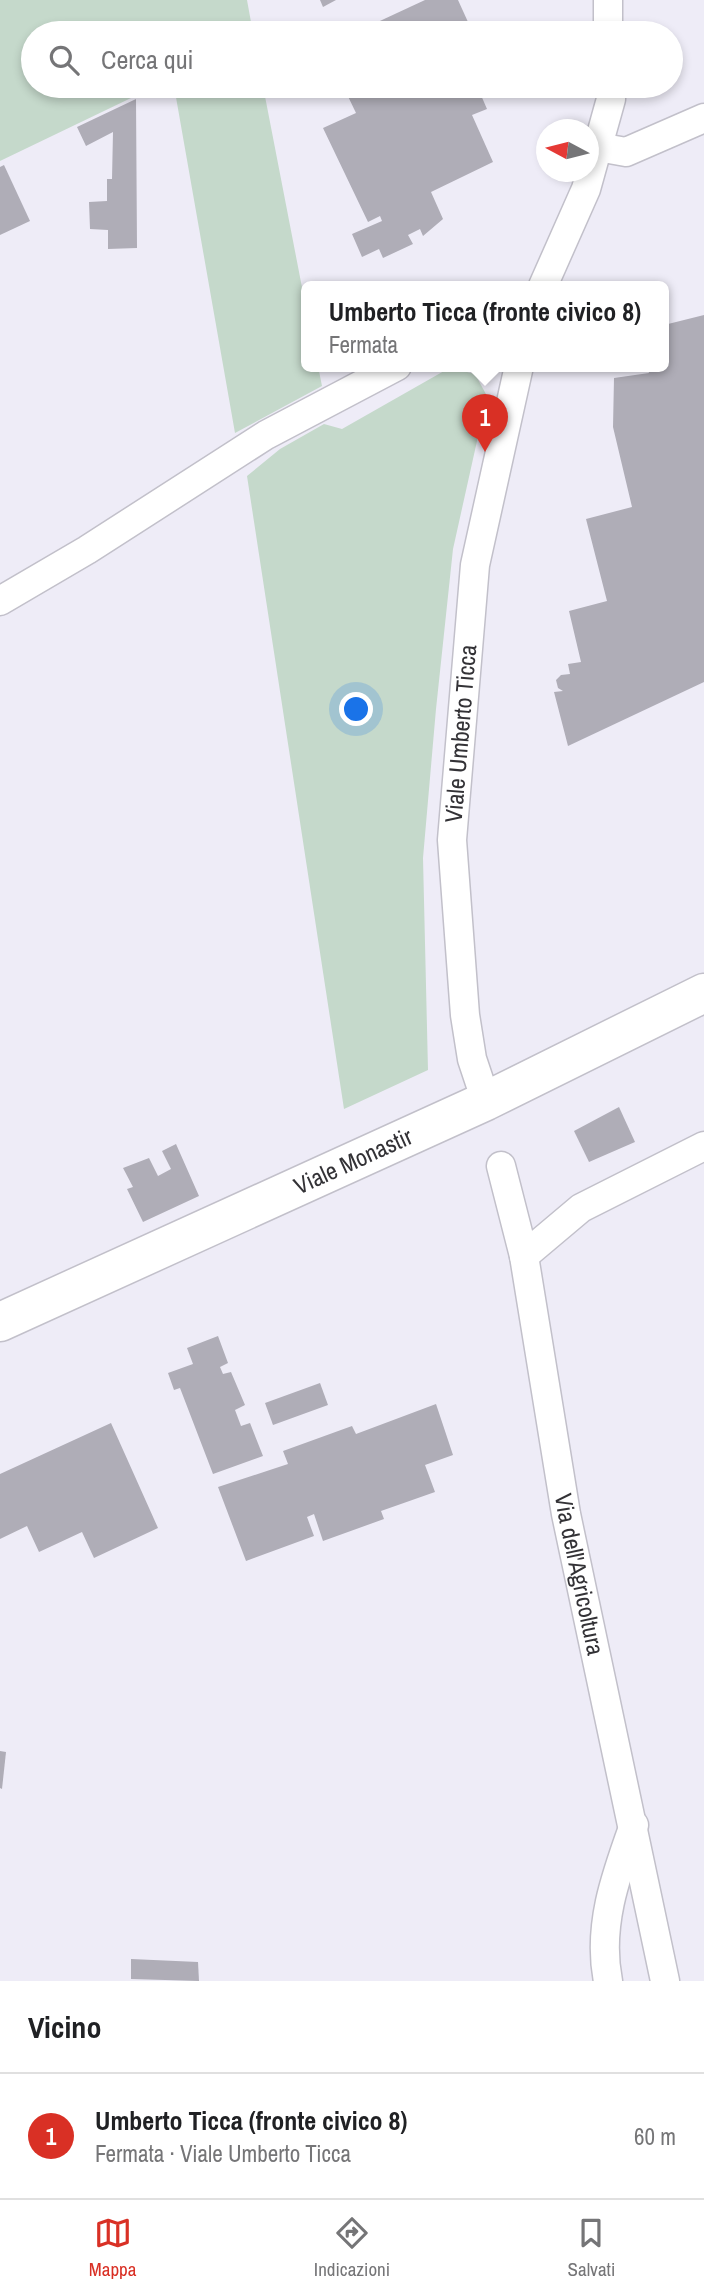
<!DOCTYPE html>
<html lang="it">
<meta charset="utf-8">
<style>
:root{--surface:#fff;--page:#f2f2f2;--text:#202124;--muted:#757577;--line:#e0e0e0;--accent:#d93025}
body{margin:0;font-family:"Archivo Narrow",sans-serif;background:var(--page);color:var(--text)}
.compass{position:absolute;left:536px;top:119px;width:63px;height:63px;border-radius:50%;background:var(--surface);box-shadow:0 4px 10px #0003;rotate:277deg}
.you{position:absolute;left:357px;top:710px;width:24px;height:24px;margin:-18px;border:5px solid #fff;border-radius:50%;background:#1a73e8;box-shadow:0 0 0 10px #1a73e833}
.badge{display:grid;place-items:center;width:46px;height:46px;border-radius:50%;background:var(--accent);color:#fff;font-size:23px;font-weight:700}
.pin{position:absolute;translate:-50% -58px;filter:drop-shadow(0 2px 4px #0008)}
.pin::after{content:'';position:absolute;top:37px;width:24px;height:21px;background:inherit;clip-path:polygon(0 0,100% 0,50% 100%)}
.popup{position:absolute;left:301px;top:281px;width:368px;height:91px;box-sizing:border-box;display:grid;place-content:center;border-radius:10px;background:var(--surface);filter:drop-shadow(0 2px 5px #0005);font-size:23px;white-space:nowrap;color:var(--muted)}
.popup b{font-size:26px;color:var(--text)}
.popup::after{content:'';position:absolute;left:50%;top:100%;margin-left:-14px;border:14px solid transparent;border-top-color:var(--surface)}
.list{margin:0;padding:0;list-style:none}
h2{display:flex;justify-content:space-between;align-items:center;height:91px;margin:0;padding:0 28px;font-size:30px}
h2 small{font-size:23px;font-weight:400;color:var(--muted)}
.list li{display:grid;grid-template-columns:46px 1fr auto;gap:21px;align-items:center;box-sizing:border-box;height:126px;padding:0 28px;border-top:2px solid var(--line)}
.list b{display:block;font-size:26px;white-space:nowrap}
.list p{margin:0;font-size:23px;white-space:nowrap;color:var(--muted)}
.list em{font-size:23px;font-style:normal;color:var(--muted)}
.icon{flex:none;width:38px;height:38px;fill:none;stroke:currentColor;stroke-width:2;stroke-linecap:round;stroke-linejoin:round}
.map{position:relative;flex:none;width:704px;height:1981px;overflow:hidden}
.search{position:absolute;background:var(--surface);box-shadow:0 4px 10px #0003;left:21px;right:21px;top:21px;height:77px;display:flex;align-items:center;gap:18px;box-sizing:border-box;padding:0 24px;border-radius:38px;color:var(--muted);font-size:26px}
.sheet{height:217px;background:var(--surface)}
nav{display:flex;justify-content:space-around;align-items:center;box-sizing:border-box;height:98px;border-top:2px solid var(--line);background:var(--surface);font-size:19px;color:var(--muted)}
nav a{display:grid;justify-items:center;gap:4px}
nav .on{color:var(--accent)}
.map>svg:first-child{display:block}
.green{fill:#c5d9cb}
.building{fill:#afadb7}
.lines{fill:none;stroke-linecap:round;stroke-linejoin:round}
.minor-casing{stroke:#c2c0ca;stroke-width:31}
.secondary-casing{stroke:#c2c0ca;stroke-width:41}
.minor{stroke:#fff;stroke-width:28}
.secondary{stroke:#fff;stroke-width:38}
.labels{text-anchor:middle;stroke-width:5;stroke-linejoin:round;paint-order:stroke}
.street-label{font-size:24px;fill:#333236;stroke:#fff}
</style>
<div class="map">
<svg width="704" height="1981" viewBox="0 0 704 1981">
<rect width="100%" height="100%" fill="#eeecf7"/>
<!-- green -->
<g class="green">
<polygon points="0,0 247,0 253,33 33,33 33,86 156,86 0,161"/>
<polygon points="174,86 263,86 306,308 307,366 318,366 322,386 235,433"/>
<polygon points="459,370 475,374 487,396 453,549 436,709 423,858 428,1070 344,1109 247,476 280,449 324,424 342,429 444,371"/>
</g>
<!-- building -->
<g class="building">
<polygon points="320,0 336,0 323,7"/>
<polygon points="425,0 458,0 473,33 354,33"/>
<polygon points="343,86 477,86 487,109 472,115 493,162 431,192 443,219 423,236 420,229 408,235 413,244 383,258 379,249 362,257 352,234 382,221 380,216 368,222 323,128 356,113"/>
<polygon points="136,99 137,248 108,249 108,230 90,229 89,202 107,201 107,179 112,179 113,132 86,146 77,127"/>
<polygon points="4,165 30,221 0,235 0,167"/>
<polygon points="704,315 704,682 568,746 554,692 563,691 558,688 556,680 561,675 570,674 568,664 581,662 569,611 607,601 586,519 632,507 613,427 614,378 649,373 647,366 663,366 664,325"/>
<polygon points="619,1107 635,1142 589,1162 574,1131"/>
<polygon points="176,1144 199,1196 143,1222 127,1189 133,1187 123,1168 149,1158 158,1176 171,1169 162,1151"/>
<polygon points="218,1336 228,1363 220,1367 223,1374 231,1372 245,1405 235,1410 241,1426 250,1423 263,1456 213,1474 180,1388 174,1390 168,1373 193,1364 187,1348"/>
<polygon points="320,1383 328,1405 273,1425 265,1403"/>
<polygon points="436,1404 453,1455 425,1465 435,1492 381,1511 384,1519 323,1541 314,1514 307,1517 314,1536 246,1561 218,1487 288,1464 283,1451 352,1426 356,1434"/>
<polygon points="111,1423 158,1528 94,1558 82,1532 39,1552 27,1526 0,1539 0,1474"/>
<polygon points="0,1751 6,1752 2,1789 0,1788"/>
<polygon points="131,1959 198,1962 199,1981 131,1979"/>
</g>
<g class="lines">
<!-- minor casing -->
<g class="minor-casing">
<g id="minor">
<polyline points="608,0 608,33"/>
<polyline points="598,147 626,152 704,118"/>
<polyline points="543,286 586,189 611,99 610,86"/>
<polyline points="0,601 87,550 266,435 397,366"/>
<path id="s1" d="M486,1101l-14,-42 -7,-44 -13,-175 23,-275 44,-199"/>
<path id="s2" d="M501,1166l23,90 42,258 99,467"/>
<polyline points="524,1256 581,1208 704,1146"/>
<path d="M608,1981c-11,-55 8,-106 26,-156"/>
</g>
</g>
<!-- secondary casing -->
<g class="secondary-casing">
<g id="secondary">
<path id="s3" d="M0,1322l486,-221 218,-108"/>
</g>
</g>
<!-- minor -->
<use href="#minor" class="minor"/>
<!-- secondary -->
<use href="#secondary" class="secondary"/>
</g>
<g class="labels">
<!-- street labels -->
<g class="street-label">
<text dy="8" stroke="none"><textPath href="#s1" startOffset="371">Viale Umberto Ticca</textPath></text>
<text dy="8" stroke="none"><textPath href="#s3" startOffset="388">Viale Monastir</textPath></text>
<text dy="8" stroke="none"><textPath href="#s2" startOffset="416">Via dell'Agricoltura</textPath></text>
</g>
</g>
</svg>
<svg class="compass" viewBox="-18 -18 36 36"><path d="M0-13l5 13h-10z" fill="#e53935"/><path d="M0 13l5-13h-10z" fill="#757577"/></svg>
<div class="you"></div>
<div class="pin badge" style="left:485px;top:452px">1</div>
<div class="popup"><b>Umberto Ticca (fronte civico 8)</b>Fermata</div>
<div class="search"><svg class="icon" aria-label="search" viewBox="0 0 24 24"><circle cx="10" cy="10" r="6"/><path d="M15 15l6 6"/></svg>Cerca qui</div>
</div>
<section class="sheet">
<h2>Vicino<small></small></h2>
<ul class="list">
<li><span class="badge">1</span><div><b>Umberto Ticca (fronte civico 8)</b><p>Fermata · Viale Umberto Ticca</p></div><em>60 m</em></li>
</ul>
</section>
<nav>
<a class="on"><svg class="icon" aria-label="map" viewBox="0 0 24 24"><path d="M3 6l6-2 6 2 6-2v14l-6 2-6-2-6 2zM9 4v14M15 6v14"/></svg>Mappa</a>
<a><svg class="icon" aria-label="directions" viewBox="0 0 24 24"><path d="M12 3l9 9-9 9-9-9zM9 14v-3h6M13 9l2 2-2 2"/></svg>Indicazioni</a>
<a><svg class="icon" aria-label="saved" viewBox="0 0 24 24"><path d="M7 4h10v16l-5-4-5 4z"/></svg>Salvati</a>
</nav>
